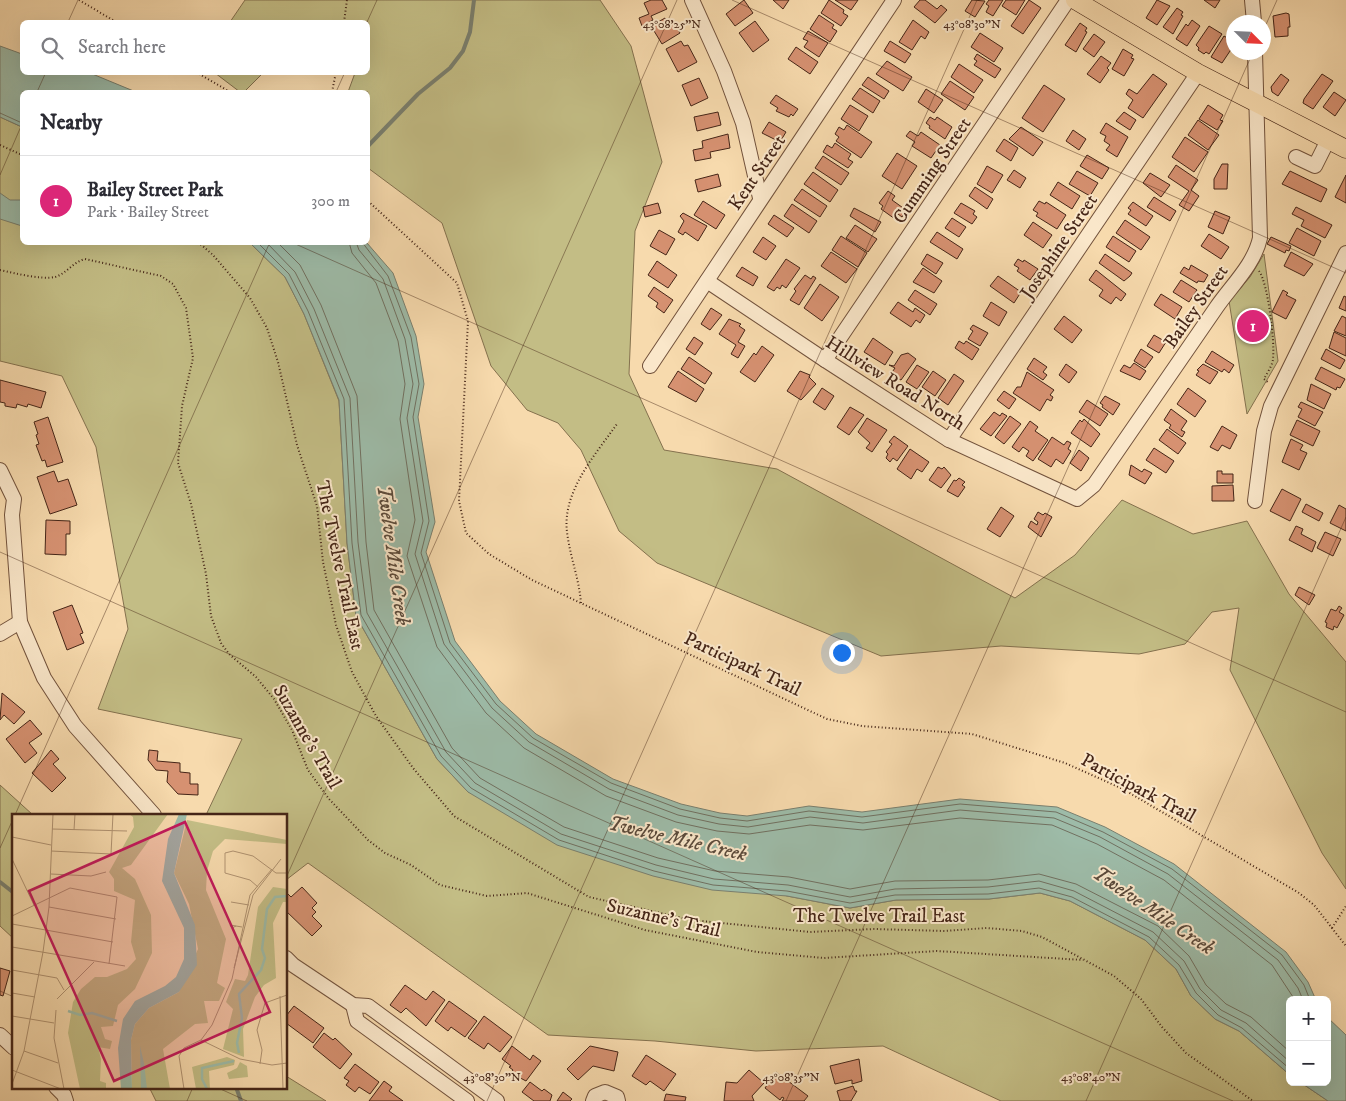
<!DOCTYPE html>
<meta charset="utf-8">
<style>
:root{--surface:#fff;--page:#f2f2f3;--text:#2b2b33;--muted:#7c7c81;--line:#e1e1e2;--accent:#db2777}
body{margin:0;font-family:"IM FELL DW Pica",serif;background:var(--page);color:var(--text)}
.controls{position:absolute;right:15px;bottom:15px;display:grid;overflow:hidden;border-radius:8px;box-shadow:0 5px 20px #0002}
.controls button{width:45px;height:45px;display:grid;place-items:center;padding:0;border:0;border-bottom:1px solid var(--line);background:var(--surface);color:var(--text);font:25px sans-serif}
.compass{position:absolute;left:1226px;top:15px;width:45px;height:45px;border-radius:50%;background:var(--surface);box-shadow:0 5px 20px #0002;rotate:114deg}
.you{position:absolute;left:841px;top:652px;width:18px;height:18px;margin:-12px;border:4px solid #fff;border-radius:50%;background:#1a73e8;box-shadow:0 0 0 8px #1a73e833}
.badge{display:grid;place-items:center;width:32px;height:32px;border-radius:50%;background:var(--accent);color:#fff;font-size:16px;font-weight:700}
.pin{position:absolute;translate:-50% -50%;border:2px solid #fff;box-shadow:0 1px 5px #0006}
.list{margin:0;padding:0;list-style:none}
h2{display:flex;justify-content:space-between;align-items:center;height:65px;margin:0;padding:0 20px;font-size:21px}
h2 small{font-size:16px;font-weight:400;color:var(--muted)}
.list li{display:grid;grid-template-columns:32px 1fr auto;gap:15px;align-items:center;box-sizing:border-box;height:90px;padding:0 20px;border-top:1px solid var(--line)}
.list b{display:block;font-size:19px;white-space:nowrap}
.list p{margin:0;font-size:16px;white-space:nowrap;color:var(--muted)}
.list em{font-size:16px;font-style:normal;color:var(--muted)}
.icon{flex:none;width:28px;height:28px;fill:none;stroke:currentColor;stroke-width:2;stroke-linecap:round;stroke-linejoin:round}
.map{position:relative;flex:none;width:1346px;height:1101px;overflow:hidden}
.search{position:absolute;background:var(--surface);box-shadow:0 5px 20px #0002;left:20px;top:20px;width:350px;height:55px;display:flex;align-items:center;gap:12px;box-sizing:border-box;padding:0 18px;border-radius:8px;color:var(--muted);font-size:19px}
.panel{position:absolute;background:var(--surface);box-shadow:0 5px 20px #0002;left:20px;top:90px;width:350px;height:155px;border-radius:8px}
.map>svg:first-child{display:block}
.green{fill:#c3bd85;stroke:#84714e}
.water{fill:#9dbba8;stroke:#7a7f6e}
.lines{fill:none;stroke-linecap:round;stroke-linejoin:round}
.shore{stroke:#717060;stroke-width:1}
.stream{stroke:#7a7f6e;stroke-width:4}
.building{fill:#d69171;stroke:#452517}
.minor-casing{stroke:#72523c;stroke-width:16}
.major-casing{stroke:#452517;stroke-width:19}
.path{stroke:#452517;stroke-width:2;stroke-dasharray:1 2.5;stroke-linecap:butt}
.minor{stroke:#fae7ca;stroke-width:14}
.major{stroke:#f7daad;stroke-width:18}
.ticks{fill:none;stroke:#452517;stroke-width:1;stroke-opacity:0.45}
.labels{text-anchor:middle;stroke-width:4;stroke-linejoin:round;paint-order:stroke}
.street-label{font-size:19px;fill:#452517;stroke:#fae7ca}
.water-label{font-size:20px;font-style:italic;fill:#5b4a3b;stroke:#fae7ca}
.inset-river{fill:none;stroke:#9dbba8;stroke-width:2.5}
.inset-road{fill:none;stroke:#b09271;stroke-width:1}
.view{fill:#c2185b;fill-opacity:0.15;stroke:#c2185b;stroke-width:2.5}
.inset-edge{fill:none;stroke:#452517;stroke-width:2.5}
.ticks-label{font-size:12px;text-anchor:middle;fill:#452517;stroke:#fae7ca;stroke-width:4;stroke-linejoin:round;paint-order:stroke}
</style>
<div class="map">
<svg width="1346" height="1101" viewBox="0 0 1346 1101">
<rect width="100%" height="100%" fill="#f7daad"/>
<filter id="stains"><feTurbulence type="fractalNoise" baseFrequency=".004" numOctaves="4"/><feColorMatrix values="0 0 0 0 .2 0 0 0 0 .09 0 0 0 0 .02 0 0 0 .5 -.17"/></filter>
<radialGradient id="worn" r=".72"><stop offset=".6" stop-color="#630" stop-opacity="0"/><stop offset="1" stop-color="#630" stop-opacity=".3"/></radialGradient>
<!-- green -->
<g class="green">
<polygon points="245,0 600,0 631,46 662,162 635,231 629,374 664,450 777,469 1015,598 1075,555 1122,500 1193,534 1247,521 1289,594 1346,662 1346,889 1322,853 1230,670 1239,608 1212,612 1185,644 1139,654 1001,646 881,656 657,563 619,531 581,450 558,423 527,410 491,366 442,223 368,168 368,92 348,92 355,73 368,72 368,22 230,22"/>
<polygon points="215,73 263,73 244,92 240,92"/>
<polygon points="0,117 22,127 22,242 250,243 285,277 304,314 339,401 347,543 356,616 437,759 468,792 787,896 850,908 896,900 989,899 1040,893 1070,901 1145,940 1176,969 1191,996 1215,1019 1239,1031 1290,1075 1290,1082 1300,1082 1328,1101 1001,1101 883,1046 756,1051 655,1041 548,1035 308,863 286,880 286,815 206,815 242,739 98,709 128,629 96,447 62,376 0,361"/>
<polygon points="1264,254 1278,361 1247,414 1229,301 1250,277"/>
<polygon points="0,785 33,815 14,815 14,939 0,926"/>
<polygon points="286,1076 326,1101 156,1101 149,1087 286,1087"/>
</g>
<!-- water -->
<g class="water">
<polygon points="0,46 22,54 22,72 90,73 136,92 22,92 22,127 0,117"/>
<polygon points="0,193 10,200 22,200 22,226 0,219"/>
<polygon points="250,243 367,243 393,273 416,336 424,384 418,417 435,522 426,552 455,641 500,701 536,734 613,779 681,804 720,813 747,816 809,806 862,812 960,799 1057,807 1105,827 1174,864 1286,952 1308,982 1316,1000 1290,1000 1290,1075 1239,1031 1215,1019 1191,996 1176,969 1145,940 1070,901 1040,893 989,899 896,900 850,908 787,896 712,890 653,876 557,845 468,792 437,759 356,616 347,543 339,400 304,314 285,277"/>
<polygon points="1327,1017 1346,1035 1346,1101 1328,1101 1300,1082 1327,1082"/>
</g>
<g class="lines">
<!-- shore -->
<g class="shore">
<polyline points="257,242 289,274 308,311 344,399 352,543 361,615 441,756 471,788 559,840 654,871 713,885 787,891 850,903 895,895 988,894 1039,888 1072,897 1149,937 1179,965 1196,993 1218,1015 1242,1028 1290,1069"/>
<polyline points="266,242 295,272 314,309 350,398 358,542 367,613 446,752 475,783 561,834 656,865 714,879 788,885 850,897 895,889 988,887 1039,881 1074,891 1153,932 1184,961 1200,989 1221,1010 1246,1023 1290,1062"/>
<polyline points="277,242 300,265 321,305 357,396 366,542 374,610 452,748 480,778 564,827 658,858 715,871 789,877 850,889 895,881 988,880 1039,874 1076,884 1158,926 1189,956 1206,985 1226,1004 1251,1017 1290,1052"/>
<polyline points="349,242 352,253 376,283 398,341 405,384 400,419 415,520 407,556 437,647 486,713 524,748 606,796 676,822 717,831 749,834 810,825 863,830 960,818 1052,825 1097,844 1164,880 1272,965 1295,1000"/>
<polyline points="356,242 359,250 383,279 405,339 413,384 407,418 423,521 415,554 444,644 492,708 529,742 609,789 678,815 719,824 748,827 810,817 863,823 960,810 1054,818 1100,837 1168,874 1278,960 1298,988 1303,1000"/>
<polyline points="362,242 388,276 411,337 419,384 413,417 429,521 421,553 450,643 496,704 533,738 611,783 680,809 720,818 747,821 809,811 862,817 960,804 1056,812 1103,832 1172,869 1282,955 1304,985 1310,1000"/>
</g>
<!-- stream -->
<g class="stream">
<polyline points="368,146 418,94 450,68 463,51 470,32 474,0"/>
<polyline points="0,882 14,893"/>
<polyline points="236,1087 241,1101"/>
</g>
</g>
<!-- building -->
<g class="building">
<polygon points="651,0 662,0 667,9 651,16 653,20 642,26 639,18 649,14 644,3"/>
<polygon points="744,0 753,13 735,26 726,14"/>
<polygon points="773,0 789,0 783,9"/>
<polygon points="829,0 844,10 843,13 848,16 841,26 821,13"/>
<polygon points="835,0 858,0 851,10"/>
<polygon points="920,0 925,0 937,9 941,5 947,10 935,23 914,7"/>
<polygon points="972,0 985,1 975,17 965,11"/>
<polygon points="989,0 1003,0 993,16 986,12 989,6 986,4"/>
<polygon points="1006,0 1025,0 1016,15 1002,6"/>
<polygon points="1029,0 1041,8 1023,34 1011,26"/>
<polygon points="1157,0 1170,6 1157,25 1146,18"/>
<polygon points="1204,0 1220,0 1215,8"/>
<polygon points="1177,8 1183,12 1181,15 1183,16 1173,34 1163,27"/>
<polygon points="1286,13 1289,14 1290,27 1288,27 1288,36 1275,37 1273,16"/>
<polygon points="819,15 834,25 832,28 837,31 830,42 810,29"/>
<polygon points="665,18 668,23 673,20 680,33 662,44 651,26"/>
<polygon points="913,20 929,32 925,39 921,36 912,50 899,42"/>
<polygon points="1192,20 1200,26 1187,46 1176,39 1186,24 1188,26"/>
<polygon points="755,21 769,40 753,52 739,33"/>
<polygon points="1080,23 1087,28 1085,31 1087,32 1076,52 1065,45"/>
<polygon points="1209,26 1222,34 1209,54 1206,52 1204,54 1198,50 1199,48 1196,45"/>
<polygon points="808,31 828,43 819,57 804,47 808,41 803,39"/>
<polygon points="980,33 1003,48 994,62 971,47"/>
<polygon points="1094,34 1105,42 1094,57 1083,49"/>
<polygon points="1224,36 1231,40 1228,46 1232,48 1222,63 1211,57"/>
<polygon points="681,41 684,46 688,45 697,62 678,72 666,49"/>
<polygon points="890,41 911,54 905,63 884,51"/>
<polygon points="796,47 818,62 810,74 788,59"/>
<polygon points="1123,49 1133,55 1131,58 1134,59 1124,76 1112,69"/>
<polygon points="977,54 1001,69 995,78 974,65 977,61 974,59"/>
<polygon points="1101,56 1111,63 1107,68 1109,70 1100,83 1087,74"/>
<polygon points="887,61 912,77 903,91 876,74"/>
<polygon points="959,64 983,80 974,93 951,77"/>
<polygon points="1153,74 1167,84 1143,118 1128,108 1133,100 1126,94 1129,89 1137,94"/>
<polygon points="1281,74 1289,80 1278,96 1272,92 1271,87"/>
<polygon points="1322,74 1333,81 1313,109 1303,103 1304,99"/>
<polygon points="868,77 889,91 884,99 862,85"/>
<polygon points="699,78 708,98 691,106 682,85"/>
<polygon points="950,81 974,97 965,110 941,94"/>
<polygon points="1044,85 1065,99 1043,132 1022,118"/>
<polygon points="860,88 880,101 873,113 852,99"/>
<polygon points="926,89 943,100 934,113 918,102"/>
<polygon points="1334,92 1346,100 1335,116 1323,107"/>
<polygon points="776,95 798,109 793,116 791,114 789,117 776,111 778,108 770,103"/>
<polygon points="850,105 868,116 859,131 841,119"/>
<polygon points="1208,105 1223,115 1220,120 1223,121 1217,130 1199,119"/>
<polygon points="718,112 721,125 697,131 694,117"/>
<polygon points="1124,112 1136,120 1130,130 1116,121"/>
<polygon points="930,117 935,120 937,117 952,127 945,139 929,128 930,126 926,123"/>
<polygon points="1198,120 1219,135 1208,150 1188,135"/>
<polygon points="769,122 786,132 780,142 762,133"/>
<polygon points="1106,123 1128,137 1117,157 1106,150 1110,145 1104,141 1106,136 1100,133"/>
<polygon points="847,125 872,142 861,158 836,141 839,137 835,134 839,127 844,130"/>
<polygon points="1021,127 1043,142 1033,156 1009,139"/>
<polygon points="1073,130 1086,139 1079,150 1066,141"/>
<polygon points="910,131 918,136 921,132 940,145 931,158 912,146 915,142 906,136"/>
<polygon points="728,134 730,148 710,152 711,158 695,161 693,150 703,148 702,141"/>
<polygon points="1185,137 1208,152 1194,172 1172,157"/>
<polygon points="1004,139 1018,148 1011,161 996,151"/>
<polygon points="835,143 851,154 848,159 853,162 848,168 823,152 827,145 832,148"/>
<polygon points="897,153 917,166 902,189 882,176"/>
<polygon points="1087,155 1109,168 1102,179 1080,166"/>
<polygon points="823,156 849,173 841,185 815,168"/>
<polygon points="1222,164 1228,164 1227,189 1214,189 1214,179"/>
<polygon points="1176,165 1198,180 1191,190 1199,196 1189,211 1179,205 1189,191 1168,177"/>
<polygon points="987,166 1003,175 992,193 977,184"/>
<polygon points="1014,170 1026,178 1020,188 1007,180"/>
<polygon points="1077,171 1098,183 1090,196 1069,184"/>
<polygon points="1290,171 1327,189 1321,202 1282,184"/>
<polygon points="813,172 838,190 830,202 804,184"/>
<polygon points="1150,173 1170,185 1161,197 1143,183"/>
<polygon points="718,174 721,186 698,192 695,180"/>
<polygon points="1346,175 1346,203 1335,197"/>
<polygon points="1058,182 1080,196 1072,209 1050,195"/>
<polygon points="975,187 993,199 987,209 969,196"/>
<polygon points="802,189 827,206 820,217 794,200"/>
<polygon points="888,191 895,196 892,200 906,210 902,217 898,214 895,219 881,209 883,206 879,203"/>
<polygon points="1154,197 1176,211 1170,221 1147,207"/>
<polygon points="703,201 725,215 716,229 694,215"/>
<polygon points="1039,201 1045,204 1046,202 1066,215 1057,229 1036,216 1038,213 1033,210"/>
<polygon points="1133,202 1153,216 1146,226 1128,214 1131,210 1128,208"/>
<polygon points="658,203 661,213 645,217 643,207"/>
<polygon points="961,203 975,211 973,214 977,217 972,224 954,213"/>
<polygon points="792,204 817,221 809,233 784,216"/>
<polygon points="1296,207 1332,225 1325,238 1301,226 1304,220 1292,214"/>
<polygon points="854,208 881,222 875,232 850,216"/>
<polygon points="1215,211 1230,217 1223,234 1208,227"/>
<polygon points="683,213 707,226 698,241 685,232 683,235 678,232 684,221 680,216"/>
<polygon points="774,215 794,228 787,237 768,224"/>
<polygon points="952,218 966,227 959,237 945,228"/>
<polygon points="1125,220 1150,237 1141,250 1116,233"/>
<polygon points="1033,222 1052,235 1043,248 1024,235"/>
<polygon points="855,225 877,239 868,252 846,238"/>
<polygon points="1297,228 1321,241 1314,256 1289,243"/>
<polygon points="659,230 675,239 666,255 650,246"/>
<polygon points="937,232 963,249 957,259 930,242"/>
<polygon points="1209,234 1229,247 1221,259 1201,246"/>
<polygon points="841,236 867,253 858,267 832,250"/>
<polygon points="1113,236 1136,251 1129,262 1106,247"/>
<polygon points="763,237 776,246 766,260 753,252"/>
<polygon points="1271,237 1291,246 1289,251 1286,250 1285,253 1267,244"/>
<polygon points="831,252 857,269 846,283 821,266"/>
<polygon points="1291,252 1313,264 1304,276 1284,266"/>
<polygon points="927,254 943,263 936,274 921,264"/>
<polygon points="1105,254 1132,273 1130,276 1124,281 1099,263"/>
<polygon points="786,259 800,268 786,288 782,285 780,289 777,287 774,291 767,287"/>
<polygon points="1018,259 1023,262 1024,260 1038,269 1030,280 1017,271 1019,268 1014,265"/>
<polygon points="657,261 677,275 668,288 648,275"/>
<polygon points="1191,265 1208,275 1204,282 1198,281 1197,283 1180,273 1184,267 1189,270"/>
<polygon points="742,267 758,277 753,286 736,276"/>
<polygon points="923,268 942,281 934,293 913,282"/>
<polygon points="1096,270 1126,294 1121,301 1116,297 1111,304 1099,296 1103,290 1089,280"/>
<polygon points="805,275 811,279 813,276 816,278 799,305 790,300 796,291 794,289"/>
<polygon points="998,276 1021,292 1014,303 990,286"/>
<polygon points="1181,280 1197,290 1189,302 1173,292"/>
<polygon points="820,284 839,297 822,321 804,308"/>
<polygon points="654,287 673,300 664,313 656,307 658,303 648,296"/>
<polygon points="915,290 937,304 930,315 908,300"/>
<polygon points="1283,290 1288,293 1286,295 1296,300 1286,319 1272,312"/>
<polygon points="1161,294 1182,307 1175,319 1154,305"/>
<polygon points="1344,296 1346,297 1346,311 1339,308"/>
<polygon points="898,302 913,312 915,308 925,315 920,323 916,320 911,327 890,313"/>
<polygon points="991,302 1007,312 999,326 983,316"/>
<polygon points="711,308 722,315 710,330 701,324"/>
<polygon points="1064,316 1082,330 1072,343 1054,329"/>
<polygon points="1342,316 1346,318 1346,336 1334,331"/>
<polygon points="729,319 741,324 739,326 745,330 738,342 745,346 738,358 731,354 736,345 719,334"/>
<polygon points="973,325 988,333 980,346 968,339 973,331 970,329"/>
<polygon points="1334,332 1346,338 1346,356 1329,348"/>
<polygon points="1154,335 1166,342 1159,353 1147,346"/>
<polygon points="694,337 703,343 695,355 686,349"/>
<polygon points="873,338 893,352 885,365 864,352"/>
<polygon points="959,341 964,344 966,341 979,349 972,360 955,348"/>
<polygon points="762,346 774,355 755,382 740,372 754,353 756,355"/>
<polygon points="1141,349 1153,357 1145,368 1134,361"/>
<polygon points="1326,349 1345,360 1340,369 1321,359"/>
<polygon points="1212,351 1234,365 1229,373 1224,369 1222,372 1205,362"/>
<polygon points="908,353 916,359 901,380 897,378 896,380 890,375 895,368 889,365 894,366 901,355"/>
<polygon points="689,357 712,373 705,384 681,369"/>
<polygon points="1034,358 1047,367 1043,372 1047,375 1043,380 1027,369"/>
<polygon points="1134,363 1146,371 1140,380 1120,371 1124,365 1130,368"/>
<polygon points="1066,364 1077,372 1069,383 1059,375"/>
<polygon points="1203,364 1218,372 1210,384 1196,375 1199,371 1197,370"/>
<polygon points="917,365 929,372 917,389 906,382"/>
<polygon points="1321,367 1345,379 1340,388 1337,387 1336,390 1315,379"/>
<polygon points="678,371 704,389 696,402 668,387"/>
<polygon points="800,371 810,375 809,377 816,384 801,400 787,391"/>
<polygon points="933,371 946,380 935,396 922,387"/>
<polygon points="1027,372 1054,390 1050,395 1053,397 1051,401 1047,399 1040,411 1013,393 1017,387 1021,387"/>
<polygon points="954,374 964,381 948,405 938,398"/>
<polygon points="0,380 46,392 41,408 28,404 27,407 17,404 16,408 5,406 5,403 0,402"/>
<polygon points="1311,384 1331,394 1324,409 1307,400"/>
<polygon points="822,388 834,396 825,410 813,402"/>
<polygon points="1188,388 1206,401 1195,417 1177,404"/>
<polygon points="1004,391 1016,399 1009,409 997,400"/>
<polygon points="1105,396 1120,404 1113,415 1102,407 1103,405 1100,403"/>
<polygon points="1087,400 1108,414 1100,426 1079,412"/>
<polygon points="1301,402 1323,412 1315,426 1298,417 1302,409 1298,407"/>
<polygon points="850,407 864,415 849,435 837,427"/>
<polygon points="1171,409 1187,421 1181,430 1185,432 1182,437 1169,428 1171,425 1164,420"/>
<polygon points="994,412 1000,416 1002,413 1007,416 991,436 980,429"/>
<polygon points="1010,416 1021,424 1004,444 995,437"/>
<polygon points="48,417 63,462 47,467 45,460 42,461 36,445 39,444 36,435 38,434 34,422"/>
<polygon points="867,418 887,430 872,452 866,448 870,443 858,432"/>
<polygon points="1084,419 1100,434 1091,447 1071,433 1080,420 1082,422"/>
<polygon points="1297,420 1320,431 1313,446 1290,435"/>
<polygon points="1030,421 1038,427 1035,431 1048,440 1033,461 1026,456 1029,451 1023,447 1019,452 1012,447"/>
<polygon points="1222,426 1237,435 1230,449 1222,445 1218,451 1210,447"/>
<polygon points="1167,429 1186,443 1178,454 1159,440"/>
<polygon points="894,436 908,446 897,461 893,458 890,462 886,458 888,454 886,452 892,444 889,442"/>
<polygon points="1052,437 1064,445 1067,441 1071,443 1068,449 1071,451 1063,464 1056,459 1051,467 1038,459"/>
<polygon points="1291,439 1303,445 1300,450 1307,453 1299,470 1282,462"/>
<polygon points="1154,448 1174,461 1166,473 1146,460"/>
<polygon points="910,449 929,462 922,472 917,469 911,479 897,469"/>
<polygon points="1079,450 1089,458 1081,471 1070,463"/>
<polygon points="1131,465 1142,472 1144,469 1152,473 1145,484 1129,475"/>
<polygon points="938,467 942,469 944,467 951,475 941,488 929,480"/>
<polygon points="54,471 58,482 68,479 77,505 50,514 37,477"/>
<polygon points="1217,471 1222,471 1222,474 1233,474 1233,483 1217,483"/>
<polygon points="959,478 965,482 962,485 965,487 958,497 947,491 954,480 956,481"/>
<polygon points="1233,485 1234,501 1212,501 1212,486"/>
<polygon points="1282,489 1301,499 1290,521 1270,511"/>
<polygon points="1306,504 1323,513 1319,521 1302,512"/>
<polygon points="1339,505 1346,509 1346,531 1330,523"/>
<polygon points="1001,507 1014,516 1000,537 987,529"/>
<polygon points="1038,512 1043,515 1045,513 1052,517 1041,537 1028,527 1031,521 1037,525 1038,522 1034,519"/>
<polygon points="46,520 70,521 70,534 66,534 66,555 45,554"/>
<polygon points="1296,526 1303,529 1301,534 1316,542 1312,552 1289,540"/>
<polygon points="1325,532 1341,539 1333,556 1317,548"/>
<polygon points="1299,587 1315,595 1309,605 1295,595"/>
<polygon points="72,605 83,633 80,634 84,643 67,650 53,612"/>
<polygon points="1339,606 1342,608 1339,612 1344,615 1337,628 1334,626 1333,630 1326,627 1327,623 1325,622 1331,609 1336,611"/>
<polygon points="2,693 25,712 14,724 4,715 0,720"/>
<polygon points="30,720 42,734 29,743 37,753 25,763 6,739"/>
<polygon points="51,750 59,759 53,764 66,778 52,792 32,773"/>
<polygon points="149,750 158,751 157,761 180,763 180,772 190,773 190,784 198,784 198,795 178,794 167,782 168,771 156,770 148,760"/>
<polygon points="302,887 317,903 312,908 316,912 312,916 322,926 312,936 286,911 286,892 291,897"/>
<polygon points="0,968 10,971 3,996 0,995"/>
<polygon points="405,985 426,1000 433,991 445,1000 426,1026 406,1008 401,1013 390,1005"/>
<polygon points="449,1001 477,1021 465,1037 451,1027 448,1031 435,1021"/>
<polygon points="294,1006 324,1028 313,1043 286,1023 286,1016"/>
<polygon points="484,1016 512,1037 500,1052 488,1043 484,1049 468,1038"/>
<polygon points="324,1033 333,1040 335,1038 352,1054 340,1069 313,1047"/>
<polygon points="512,1046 530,1060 533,1055 541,1061 526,1081 511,1073 513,1070 509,1067 511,1066 502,1059"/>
<polygon points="590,1046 618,1052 614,1071 593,1066 578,1080 567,1069"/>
<polygon points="646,1055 676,1074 664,1091 650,1081 646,1085 632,1076"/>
<polygon points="859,1059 862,1081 852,1084 852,1080 835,1084 830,1066"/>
<polygon points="355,1064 379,1082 370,1094 359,1087 355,1092 346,1085 349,1081 344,1078"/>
<polygon points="749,1070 764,1083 752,1096 754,1101 724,1101 726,1082 737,1083"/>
<polygon points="776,1072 808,1096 804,1101 782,1101 784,1098 782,1097 780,1100 765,1088"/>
<polygon points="384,1081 392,1087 389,1091 403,1101 369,1101"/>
<polygon points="530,1082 542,1091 544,1089 552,1095 550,1101 534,1101 522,1092"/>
<polygon points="853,1086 855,1091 857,1091 851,1101 840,1101 837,1091"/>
<polygon points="563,1092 572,1099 570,1101 557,1101"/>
<polygon points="666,1094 686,1097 685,1101 664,1101"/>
</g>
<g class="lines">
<!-- minor casing -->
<g class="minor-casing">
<g id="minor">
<polyline points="692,0 724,71 743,123 760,198"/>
<polyline points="1252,0 1254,22"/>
<polyline points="1296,157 1315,166 1328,140"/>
<path d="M707,281l118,79 124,80 128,59 17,-14c40,-59 81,-118 122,-177 15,-22 38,-43 44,-70l-5,-186"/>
<polyline points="825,360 1068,0"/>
<polyline points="650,366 894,0"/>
<polyline points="949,440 1198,73"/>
<polyline points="0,470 14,499 12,515 20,622 44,678 75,726 154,815"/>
<polyline points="1255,501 1264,431 1271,406 1346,253"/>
<polyline points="0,634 20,622"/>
<polyline points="286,958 293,965 353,1005 368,1006 497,1101"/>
<polyline points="353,1005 357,1021 467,1101"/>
<polyline points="0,1035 14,1048"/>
<polyline points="56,1087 64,1095 66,1101"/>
<polyline points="593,1101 595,1096 605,1092 617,1097 618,1101"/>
</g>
</g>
<!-- major casing -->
<g class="major-casing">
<polyline id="major" points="1075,0 1198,73 1346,149"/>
</g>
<!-- path -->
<g class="path">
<polyline points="79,0 116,22"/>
<polyline points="344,22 347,0"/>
<polyline points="196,72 230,92"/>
<polyline points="332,92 336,72"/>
<polyline points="0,145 22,155"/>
<polyline points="368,201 457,283 468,321 459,501 466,533 489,554 532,580 827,719 862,726 972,734 1065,763 1123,789 1299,893 1314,905 1346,946"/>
<polyline points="198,242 213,255 250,298 267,328 278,362 297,445 317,506 323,562 336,625 352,672 376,716 413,768 454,816 589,897 692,920 810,932 874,929 945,931 987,928 1022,931 1042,937 1114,976 1141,999 1162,1027 1186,1053 1253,1101"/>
<path d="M0,270c14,3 41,10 55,7 11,-3 18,-15 30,-18l76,17 12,8 13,24 7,50 -11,48 -4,57 13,41 15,70 5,42 10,27 8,11 27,23 18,22 18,31 16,40 21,29 39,41 17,13 26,12 29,20 47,11 40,-3 118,37 112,22 67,6 113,-7 146,9"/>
<path d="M1259,271c9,12 16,71 14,87 0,7 -6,15 -9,21l5,4"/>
<path d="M581,603c-2,-25 -11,-46 -14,-71 -5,-40 28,-77 50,-108"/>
<polyline points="1332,928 1346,906"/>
</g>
<!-- minor -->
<use href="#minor" class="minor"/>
<!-- major -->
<use href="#major" class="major"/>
</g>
<!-- ticks -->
<path class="ticks" d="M732,0l614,273M68,22l10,-22M367,22l10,-22M1264,29l13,-29M37,92l9,-20M336,92l9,-20M0,113l22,10M0,175l22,-51M291,242l1055,470M0,552l1233,549M15,815l255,-573M0,848l14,-31M286,878l391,-878M0,991l14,6M216,1087l31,14M187,1101l6,-14M487,1101l490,-1101M786,1101l467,-1049M1086,1101l260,-584"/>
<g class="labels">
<!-- street labels -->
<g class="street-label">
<text transform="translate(931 170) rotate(-56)" y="7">Cumming Street</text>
<text transform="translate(756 172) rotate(-56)" y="7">Kent Street</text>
<text transform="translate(1058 246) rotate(-56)" y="7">Josephine Street</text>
<text transform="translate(1195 306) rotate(-55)" y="7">Bailey Street</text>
<text transform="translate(896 382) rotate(32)" y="7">Hillview Road North</text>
<text transform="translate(341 565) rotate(78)" y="7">The Twelve Trail East</text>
<text transform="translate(743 663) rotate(25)" y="7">Participark Trail</text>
<text transform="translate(308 736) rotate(60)" y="7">Suzanne's Trail</text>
<text transform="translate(1139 787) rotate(28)" y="7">Participark Trail</text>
<text x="879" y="922">The Twelve Trail East</text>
<text transform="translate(664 917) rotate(13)" y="7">Suzanne's Trail</text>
</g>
<!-- water labels -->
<g class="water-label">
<text transform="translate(394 555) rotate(82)" y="7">Twelve Mile Creek</text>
<text transform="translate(678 838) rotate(13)" y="7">Twelve Mile Creek</text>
<text transform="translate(1154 910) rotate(34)" y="7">Twelve Mile Creek</text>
</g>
</g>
<!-- overview -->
<g transform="translate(12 814)">
<rect width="275" height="275" fill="#f7daad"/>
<path d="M117,0h39l-37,51 -9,3 13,11 16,36 1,38 -17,36 -17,16 -5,21 -12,1 4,12 7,2 -2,8 -12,-2 3,12 -1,22 6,2v5l-26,1 -12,-56 5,-31 8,-13 14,-12h12l20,-8 9,-10 -5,-17 4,-42 -21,-9v-12l-5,-7 25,-45 -1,-10zM175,6l100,20v4l-62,-5 -12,12 -6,20 -1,19 20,49 -9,44 8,5 -6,13h-15l4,22 -13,1 -32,25 7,40h-38l-1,-49 4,-16 14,-16 30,-16 19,-43 -9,-45 -15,-31zM261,73l14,2v13h-4l-10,21 3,55 -12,7 -9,12 -12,32 1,28 -21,-8 10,-40 -7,-7 9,-23 10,2 3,-6 10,-68zM215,243l8,3 -1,5 -25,6 1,18h-14l-4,-22zM228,248l7,4 1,11 -19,2 -2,-6 10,-5z" fill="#c3bd85"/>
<path d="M167,0h8l-13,59 21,52 2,40 -18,27 -30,16 -14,16 -4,16 1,49h-11l-3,-41 5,-29 12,-18 30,-15 11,-9 8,-18v-31l-22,-47 6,-42zM128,232l4,17 3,26h-6z" fill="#9dbba8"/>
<path class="inset-river" d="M56,197l12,4 12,-2 25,8M227,239l-2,-10 5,-25 -3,-24 22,-24 4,-12 -3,-9 5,-40 8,-12 12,-1M195,275l-5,-10v-11l32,-7"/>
<path class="inset-road" d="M40,15l75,2M62,16l1,-16M0,23l39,8M39,37l60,3 2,-40M0,45l22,46M39,60l40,2 15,-4M246,73l-8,-7 -25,-7v-20l8,-2 20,5 23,17h11M219,88l18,3M37,93l67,12M0,102l58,-28 47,9 -8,67M0,110l101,18M224,112l-4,2 -2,-3 12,2M0,133l113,19M222,154l19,-73 28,-36M0,156l45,8 7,12M0,179l23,4M268,182l3,93M45,185l37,-37M44,196l-2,28 10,51M0,202l42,7M189,226l39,19 32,6 15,-2M12,237l34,12M248,250l2,-14 -5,-20 8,-27 22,-8M0,256l49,19M0,270l12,-33 19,-99 6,-45 4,-93M172,275l-5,-33 5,-8 17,-8 11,-15 20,-46 18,-84 22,-26"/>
<path class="view" d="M173,8l85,190 -156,69 -85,-190z"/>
<rect width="275" height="275" class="inset-edge"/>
</g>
<g class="ticks-label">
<text x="672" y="28">43°08'25"N</text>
<text x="972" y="28">43°08'30"N</text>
<text x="492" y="1081">43°08'30"N</text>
<text x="791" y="1081">43°08'35"N</text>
<text x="1091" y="1081">43°08'40"N</text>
</g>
<rect width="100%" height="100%" filter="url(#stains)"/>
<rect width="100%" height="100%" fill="url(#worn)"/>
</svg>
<div class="controls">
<button>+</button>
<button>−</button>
</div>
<svg class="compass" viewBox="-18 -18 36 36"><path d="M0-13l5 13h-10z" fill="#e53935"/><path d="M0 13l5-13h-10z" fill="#7c7c81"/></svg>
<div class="you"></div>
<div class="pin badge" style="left:1253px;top:326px">1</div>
<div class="search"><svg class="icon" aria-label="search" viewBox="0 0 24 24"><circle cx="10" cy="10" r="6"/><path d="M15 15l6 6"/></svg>Search here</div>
<section class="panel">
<h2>Nearby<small></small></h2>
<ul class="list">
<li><span class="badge">1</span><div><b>Bailey Street Park</b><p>Park · Bailey Street</p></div><em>300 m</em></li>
</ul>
</section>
</div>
